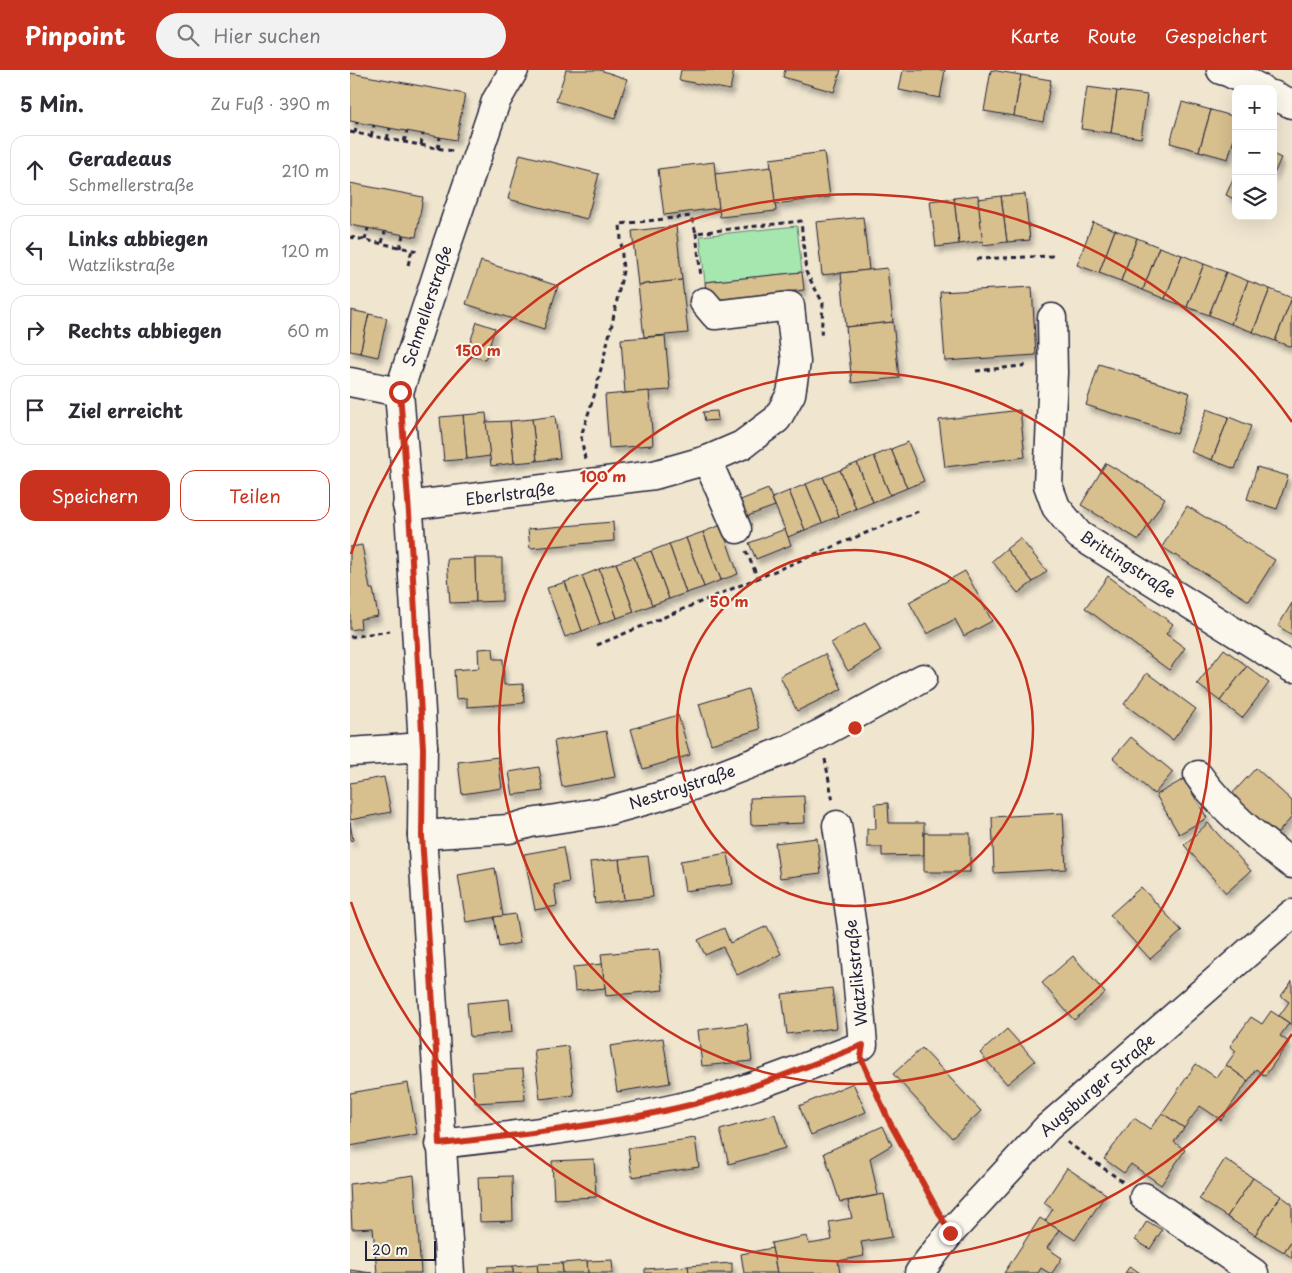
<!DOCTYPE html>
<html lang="de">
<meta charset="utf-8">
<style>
:root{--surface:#fff;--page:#f2f2f3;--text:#2b2b33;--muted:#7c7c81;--line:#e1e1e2;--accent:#c8321e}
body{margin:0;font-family:"Playpen Sans",sans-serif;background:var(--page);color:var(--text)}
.controls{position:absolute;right:15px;top:15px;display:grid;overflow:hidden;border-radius:10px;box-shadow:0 5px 20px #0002}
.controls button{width:45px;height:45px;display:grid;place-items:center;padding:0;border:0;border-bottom:1px solid var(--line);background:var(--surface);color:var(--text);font:25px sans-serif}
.scale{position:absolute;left:15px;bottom:12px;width:71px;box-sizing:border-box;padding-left:5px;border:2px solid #22223b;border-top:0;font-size:14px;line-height:18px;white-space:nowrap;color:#22223b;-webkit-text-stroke:4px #fbf7ec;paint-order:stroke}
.stop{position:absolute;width:15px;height:15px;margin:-11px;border:4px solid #c8321e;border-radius:50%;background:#fff}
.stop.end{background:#c8321e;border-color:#fff;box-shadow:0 1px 5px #0008}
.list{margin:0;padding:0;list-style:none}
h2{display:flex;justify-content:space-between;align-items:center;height:65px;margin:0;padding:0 20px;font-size:21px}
h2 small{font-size:16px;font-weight:400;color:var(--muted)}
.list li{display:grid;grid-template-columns:32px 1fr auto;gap:15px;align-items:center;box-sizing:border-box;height:70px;margin:0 10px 10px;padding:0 10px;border:1px solid var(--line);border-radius:15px}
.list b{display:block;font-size:19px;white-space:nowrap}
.list p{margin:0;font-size:16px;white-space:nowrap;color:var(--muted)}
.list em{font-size:16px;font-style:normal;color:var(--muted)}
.actions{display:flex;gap:10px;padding:15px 20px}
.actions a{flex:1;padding:11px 0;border:1px solid var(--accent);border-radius:15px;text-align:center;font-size:18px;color:var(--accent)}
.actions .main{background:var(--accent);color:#fff}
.icon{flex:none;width:28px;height:28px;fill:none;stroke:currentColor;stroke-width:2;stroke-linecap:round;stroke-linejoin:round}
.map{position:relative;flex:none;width:942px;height:1203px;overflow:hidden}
header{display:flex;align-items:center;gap:30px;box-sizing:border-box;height:70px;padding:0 25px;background:var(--accent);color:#fff}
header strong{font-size:24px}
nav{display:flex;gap:28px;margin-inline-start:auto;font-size:18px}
.search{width:350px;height:45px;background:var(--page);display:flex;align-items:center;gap:12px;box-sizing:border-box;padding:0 18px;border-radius:28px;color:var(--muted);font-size:19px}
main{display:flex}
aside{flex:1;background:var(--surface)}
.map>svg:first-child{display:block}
.green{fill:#a6e7b0;stroke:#648476}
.building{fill:#d7bf8e;stroke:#22223b;filter:url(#shadow)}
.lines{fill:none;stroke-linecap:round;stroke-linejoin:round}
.minor-casing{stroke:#22223b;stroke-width:31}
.path{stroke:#22223b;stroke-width:3;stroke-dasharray:5 4;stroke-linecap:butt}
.minor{stroke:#fbf7ec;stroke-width:28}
.route{stroke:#c8321e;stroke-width:6}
.ring{fill:none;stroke:#c8321e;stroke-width:2.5}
.labels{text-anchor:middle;stroke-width:4;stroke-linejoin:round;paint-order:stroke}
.street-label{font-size:16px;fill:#22223b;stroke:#fbf7ec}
.centre{fill:#c8321e;stroke:#fbf7ec;stroke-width:2.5}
.ring-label{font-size:15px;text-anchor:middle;font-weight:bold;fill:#c8321e;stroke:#fbf7ec;stroke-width:4;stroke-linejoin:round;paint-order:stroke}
</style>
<header>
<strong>Pinpoint</strong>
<div class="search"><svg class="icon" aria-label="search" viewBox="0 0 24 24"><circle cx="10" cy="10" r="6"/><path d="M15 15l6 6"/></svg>Hier suchen</div>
<nav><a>Karte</a><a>Route</a><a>Gespeichert</a></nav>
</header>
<main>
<aside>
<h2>5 Min.<small>Zu Fuß · 390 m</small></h2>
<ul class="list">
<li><svg class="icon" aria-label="ahead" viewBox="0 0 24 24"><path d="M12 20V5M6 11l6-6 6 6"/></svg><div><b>Geradeaus</b><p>Schmellerstraße</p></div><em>210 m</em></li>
<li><svg class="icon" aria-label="left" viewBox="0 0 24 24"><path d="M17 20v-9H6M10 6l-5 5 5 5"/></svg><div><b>Links abbiegen</b><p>Watzlikstraße</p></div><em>120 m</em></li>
<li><svg class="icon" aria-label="right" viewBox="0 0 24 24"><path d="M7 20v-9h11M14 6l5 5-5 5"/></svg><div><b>Rechts abbiegen</b></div><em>60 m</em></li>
<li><svg class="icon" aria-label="arrive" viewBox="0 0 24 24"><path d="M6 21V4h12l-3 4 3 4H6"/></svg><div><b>Ziel erreicht</b></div></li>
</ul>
<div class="actions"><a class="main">Speichern</a><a>Teilen</a></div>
</aside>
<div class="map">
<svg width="942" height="1203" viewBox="0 0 942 1203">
<defs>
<filter id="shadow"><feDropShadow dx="3" dy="5.5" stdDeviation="2.5" flood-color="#0004"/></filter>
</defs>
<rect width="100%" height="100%" fill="#f0e6d0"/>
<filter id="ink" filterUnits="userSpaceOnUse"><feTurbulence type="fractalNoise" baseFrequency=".02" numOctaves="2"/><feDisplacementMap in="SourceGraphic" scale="10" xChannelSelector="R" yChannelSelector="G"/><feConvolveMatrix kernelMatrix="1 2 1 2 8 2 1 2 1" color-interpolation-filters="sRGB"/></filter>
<g filter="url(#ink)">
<!-- green -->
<polygon class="green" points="447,156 452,202 355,212 350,166"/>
<!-- building -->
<g class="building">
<polygon points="216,0 250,0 277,9 265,49 206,31"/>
<polygon points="331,0 384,0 380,20 329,10"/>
<polygon points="435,0 491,0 484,22 433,7"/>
<polygon points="553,0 595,0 590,28 549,20"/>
<polygon points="641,0 671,5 664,46 634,41"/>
<polygon points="0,3 115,24 106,70 0,51"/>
<polygon points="671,5 701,10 693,52 664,46"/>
<polygon points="737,17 767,21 761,63 731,59"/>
<polygon points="767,21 797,25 791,68 761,63"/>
<polygon points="832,32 861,40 849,81 820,73"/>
<polygon points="861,40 886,47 886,62 878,89 849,81"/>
<polygon points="474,82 480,127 425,134 420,89"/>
<polygon points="170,84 249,104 237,149 158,129"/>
<polygon points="923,84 931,88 923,106"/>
<polygon points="364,92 369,138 314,145 308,99"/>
<polygon points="421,97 426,141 370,147 365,104"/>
<polygon points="886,102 886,130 876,125"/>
<polygon points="0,113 73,127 66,167 0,155"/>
<polygon points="675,124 680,170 657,172 651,126"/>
<polygon points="628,125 633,171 609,174 604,128"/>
<polygon points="651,126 657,172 633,175 628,129"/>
<polygon points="604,128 609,174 586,177 580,131"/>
<polygon points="513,147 519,200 472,205 466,152"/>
<polygon points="743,152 765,160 749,203 727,195"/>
<polygon points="326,156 332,210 288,215 282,161"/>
<polygon points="765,160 787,168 771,211 749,203"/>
<polygon points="787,168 809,177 793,220 771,211"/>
<polygon points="809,177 832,185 815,229 793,220"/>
<polygon points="832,185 854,194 837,237 815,229"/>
<polygon points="131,191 208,216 194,259 116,234"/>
<polygon points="854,194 876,202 859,245 837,237"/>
<polygon points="537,198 543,252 496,257 491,203"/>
<polygon points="452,202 454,220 357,231 355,212"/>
<polygon points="876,202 898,211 881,254 859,245"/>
<polygon points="332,210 338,263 294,267 288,215"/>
<polygon points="898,211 920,219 903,262 881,254"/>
<polygon points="682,217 686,285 595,291 590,222"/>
<polygon points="920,219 942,228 925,271 903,262"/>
<polygon points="942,228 942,277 925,271"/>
<polygon points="1,240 19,244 10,283 0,281"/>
<polygon points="19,244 37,248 28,287 10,283"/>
<polygon points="127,252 145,258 135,290 116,284"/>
<polygon points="543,252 549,308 502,313 496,257"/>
<polygon points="315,266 320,320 275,323 271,269"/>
<polygon points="749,294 840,323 827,364 736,335"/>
<polygon points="299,321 303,375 259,378 255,325"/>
<polygon points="857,339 879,347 862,390 841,382"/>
<polygon points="670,340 675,387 595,397 589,350"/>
<polygon points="367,341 368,350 355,351 353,342"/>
<polygon points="136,343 140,386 117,389 113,345"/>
<polygon points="113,345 117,389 94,391 90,347"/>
<polygon points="205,346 210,388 187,391 182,349"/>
<polygon points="879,347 901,356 885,399 862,390"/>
<polygon points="182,349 187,391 164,393 160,351"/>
<polygon points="160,351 164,393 141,396 136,352"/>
<polygon points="558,372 574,411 557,418 541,379"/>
<polygon points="541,379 557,418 540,425 524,386"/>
<polygon points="524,386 540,425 523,432 507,393"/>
<polygon points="507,393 523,432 506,439 490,400"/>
<polygon points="756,393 815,428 789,470 731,435"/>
<polygon points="907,397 938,406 927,439 897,429"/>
<polygon points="490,400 506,439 489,446 473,407"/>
<polygon points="473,407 489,446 472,453 456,414"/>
<polygon points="456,414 472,453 455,460 439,421"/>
<polygon points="418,419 425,436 389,449 383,433"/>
<polygon points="439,421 455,460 438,467 422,428"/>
<polygon points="837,436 925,490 899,531 812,477"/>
<polygon points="263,452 264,471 180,478 178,459"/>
<polygon points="371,455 388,504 371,510 353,462"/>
<polygon points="435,459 441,475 406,489 399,473"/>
<polygon points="353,462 371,510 354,517 336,468"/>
<polygon points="336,468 354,517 336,523 319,474"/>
<polygon points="670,468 697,501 683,512 656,479"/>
<polygon points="319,474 336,523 319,529 301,481"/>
<polygon points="12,475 20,519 23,519 28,546 10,549 11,558 0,560 0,477"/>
<polygon points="656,479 683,512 668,523 642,491"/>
<polygon points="301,481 319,529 302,535 284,487"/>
<polygon points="284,487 302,535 284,542 266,493"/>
<polygon points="125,488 126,532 100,533 97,489"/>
<polygon points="125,488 152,488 152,531 126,532"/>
<polygon points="266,493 284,542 267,548 249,499"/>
<polygon points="249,499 267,548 250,554 232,506"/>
<polygon points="615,501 642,551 614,566 605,549 577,564 559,532"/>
<polygon points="232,506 250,554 232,561 215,512"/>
<polygon points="758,506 823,554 816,564 835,578 819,600 735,538"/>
<polygon points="215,512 232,561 215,567 197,518"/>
<polygon points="942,533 942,565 928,556"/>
<polygon points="515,553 531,581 498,601 481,573"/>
<polygon points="143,578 144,589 153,589 154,615 173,614 174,633 117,637 117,628 106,629 104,600 129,598 128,579"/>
<polygon points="874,579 897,596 870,631 847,614"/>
<polygon points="475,584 492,619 447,641 430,606"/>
<polygon points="897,596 919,613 892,648 870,631"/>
<polygon points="797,603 846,639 823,670 774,634"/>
<polygon points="398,619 410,659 361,674 349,634"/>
<polygon points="328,645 340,685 293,699 281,659"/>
<polygon points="256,661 265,707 212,717 204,671"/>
<polygon points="781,667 823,702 804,724 763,688"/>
<polygon points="148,687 152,718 112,724 108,692"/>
<polygon points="189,697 193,721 163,725 159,702"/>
<polygon points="906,698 942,731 942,747 924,767 880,726"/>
<polygon points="34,707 41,742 0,750 0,713"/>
<polygon points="834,709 857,748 829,764 806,725"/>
<polygon points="454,726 455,753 401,755 400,728"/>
<polygon points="538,733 539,753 574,753 574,785 532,786 532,777 517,777 517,759 526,759 525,734"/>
<polygon points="713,743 716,799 644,803 642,747"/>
<polygon points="0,752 3,770 0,771"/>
<polygon points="858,753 901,801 876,823 834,775"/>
<rect x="574" y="763" width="46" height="39"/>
<polygon points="467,768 471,803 430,808 425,773"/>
<polygon points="213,777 219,812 204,815 207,836 185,840 174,784"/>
<polygon points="378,783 383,814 335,821 330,791"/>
<polygon points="298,786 303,827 274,830 269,789"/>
<polygon points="269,789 274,830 245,834 240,792"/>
<polygon points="145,798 153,846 116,852 108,805"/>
<polygon points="791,817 832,861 800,889 760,845"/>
<polygon points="165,844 170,873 149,877 144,847"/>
<polygon points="417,856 431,884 387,905 373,877 355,885 348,870 374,858 380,873"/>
<polygon points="309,879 313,920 256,926 251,884"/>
<polygon points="723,886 755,923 724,950 692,913"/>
<polygon points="252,894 255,918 225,921 223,897"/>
<polygon points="942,911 942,955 929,946 939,932 931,926"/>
<polygon points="482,918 487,958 437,964 432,924"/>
<polygon points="159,929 162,962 120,967 117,933"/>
<polygon points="921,941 939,953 930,966 939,972 915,1006 906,999 898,1011 876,995 886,981 880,976 901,947 912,954"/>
<polygon points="397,954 402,991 352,996 348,960"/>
<polygon points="657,959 685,991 657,1014 630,983"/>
<polygon points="313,968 320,1013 267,1022 260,976"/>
<polygon points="218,976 224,1025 190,1029 184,980"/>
<polygon points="572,978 631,1041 602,1068 543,1004"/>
<polygon points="846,994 867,1008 876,995 898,1011 871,1050 850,1036 834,1058 812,1043"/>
<polygon points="173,999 175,1030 125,1033 122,1002"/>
<polygon points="58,1013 67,1064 0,1076 0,1023"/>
<polygon points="503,1013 516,1042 461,1065 449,1036"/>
<polygon points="812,1043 834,1058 824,1072 835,1080 811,1115 781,1094 774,1103 754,1089 784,1048 800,1059"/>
<polygon points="425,1044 435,1078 379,1094 370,1060"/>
<polygon points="533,1056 542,1075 520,1088 528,1125 490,1132 474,1083"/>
<polygon points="345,1068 349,1097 282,1107 278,1078"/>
<polygon points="244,1089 246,1127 204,1129 202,1091"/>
<polygon points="875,1089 903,1108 877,1147 849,1129"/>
<polygon points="717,1098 756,1124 725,1170 695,1151 703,1139 694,1133"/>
<polygon points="64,1105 71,1203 27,1203 23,1158 2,1159 0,1114"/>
<polygon points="162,1106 163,1151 130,1152 128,1107"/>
<polygon points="903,1108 931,1126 905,1165 877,1147"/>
<polygon points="534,1124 542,1167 511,1172 514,1186 488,1191 490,1203 427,1203 421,1173 457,1166 459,1174 482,1170 479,1152 502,1148 498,1131"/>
<polygon points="931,1126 942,1134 942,1170 934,1182 905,1165"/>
<polygon points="690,1148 709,1160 697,1178 712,1188 702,1203 699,1203 691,1198 688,1203 654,1203"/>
<polygon points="797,1151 812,1160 800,1179 785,1170"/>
<polygon points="942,1170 942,1188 934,1182"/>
<polygon points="422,1178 427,1203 394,1203 391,1184"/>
<polygon points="262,1190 263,1203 238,1203 237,1191"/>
<polygon points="237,1191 238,1203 213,1203 212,1193"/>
<polygon points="212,1193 213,1203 188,1203 187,1194"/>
<polygon points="382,1193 382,1203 339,1203 338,1196"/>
<polygon points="187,1194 188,1203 163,1203 163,1196"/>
<polygon points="163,1196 163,1203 138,1203 138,1197"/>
<polygon points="338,1196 339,1203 295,1203 295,1199"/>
<polygon points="780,1196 790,1203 775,1203"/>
<polygon points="0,1200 22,1203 0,1203"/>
</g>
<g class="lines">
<!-- minor casing -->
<g class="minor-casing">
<g id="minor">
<polyline points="871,0 878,2 911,19"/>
<polyline points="923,25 942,34"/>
<polyline points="702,248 703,303 698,415 706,437 729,465 942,598"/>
<polyline points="0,312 49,322"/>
<polyline points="357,390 387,459"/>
<polyline points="57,436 304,405 357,390 392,375 427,349 441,324 446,292 440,236 365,245 354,232"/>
<polyline points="0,682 73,677"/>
<path d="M848,705c25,35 60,63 94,89"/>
<polyline points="72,765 159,759 180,753 257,741 308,727 348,714 436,680 470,664 573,608"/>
<path d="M90,1074c79,-9 159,-18 237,-36 64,-14 125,-40 186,-63l-9,-104 -17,-116"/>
<polyline points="794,1127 904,1203"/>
<polyline points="100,1203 72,765 73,677 69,607 60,457 49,322 93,186 146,31 164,0"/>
<polyline points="569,1203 600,1163 697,1058 942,844"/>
</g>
</g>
<!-- path -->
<g class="path">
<polyline points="0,62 103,81"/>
<polyline points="5,63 7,52"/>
<polyline points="21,66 24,55"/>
<polyline points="37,69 40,58"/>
<polyline points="54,72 57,61"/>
<polyline points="71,75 73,64"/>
<polyline points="88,79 90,67"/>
<polyline points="346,163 351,207"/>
<polyline points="0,167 68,181"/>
<polyline points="15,170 18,158"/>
<polyline points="32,173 35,162"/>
<polyline points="50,178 53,165"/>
<polyline points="626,189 703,186"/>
<polyline points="58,195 62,180"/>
<polyline points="626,301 679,295"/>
<polyline points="235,389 231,366 245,323 262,254 273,201 270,154 341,146 346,163 451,151 456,202 473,233 471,268"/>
<polyline points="396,481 408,508 571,440"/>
<polyline points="0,567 40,561"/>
<polyline points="247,575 408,508"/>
<polyline points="475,689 483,732"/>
<polyline points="516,999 539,1051 588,1141"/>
<polyline points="717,1072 773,1112"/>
</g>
<!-- minor -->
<use href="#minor" class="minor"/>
</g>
</g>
<g class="lines" filter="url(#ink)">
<!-- route -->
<path class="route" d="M50,322l10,135 13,221 -1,88 14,215 4,93c79,-9 159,-18 237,-36 64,-14 125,-40 186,-63l-2,13 28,63 61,112"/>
</g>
<!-- distance rings -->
<g class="ring">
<circle cx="505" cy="658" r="178"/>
<circle cx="505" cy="658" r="356"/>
<path d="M942 964A533 533 0 0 1 1 832M1 484A533 533 0 0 1 942 352"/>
</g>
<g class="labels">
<!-- street labels -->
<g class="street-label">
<text transform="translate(77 236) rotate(-72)" y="6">Schmellerstraße</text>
<text transform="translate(160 424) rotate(-7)" y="6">Eberlstraße</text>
<text transform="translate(778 494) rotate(33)" y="6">Brittingstraße</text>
<text transform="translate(332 717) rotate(-18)" y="6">Nestroystraße</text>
<text transform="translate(506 903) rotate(-96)" y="6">Watzlikstraße</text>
<text transform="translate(747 1015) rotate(-41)" y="6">Augsburger Straße</text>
</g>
</g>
<circle cx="505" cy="658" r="8" class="centre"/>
<g class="ring-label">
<text x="128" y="286">150 m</text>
<text x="253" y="412">100 m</text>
<text x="379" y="537">50 m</text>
</g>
</svg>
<div class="controls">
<button>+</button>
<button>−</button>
<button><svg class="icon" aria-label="layers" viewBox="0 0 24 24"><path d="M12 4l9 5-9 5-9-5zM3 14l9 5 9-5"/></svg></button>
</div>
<div class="scale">20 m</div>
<div class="stop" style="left:50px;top:322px"></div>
<div class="stop end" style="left:600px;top:1163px"></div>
</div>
</main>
